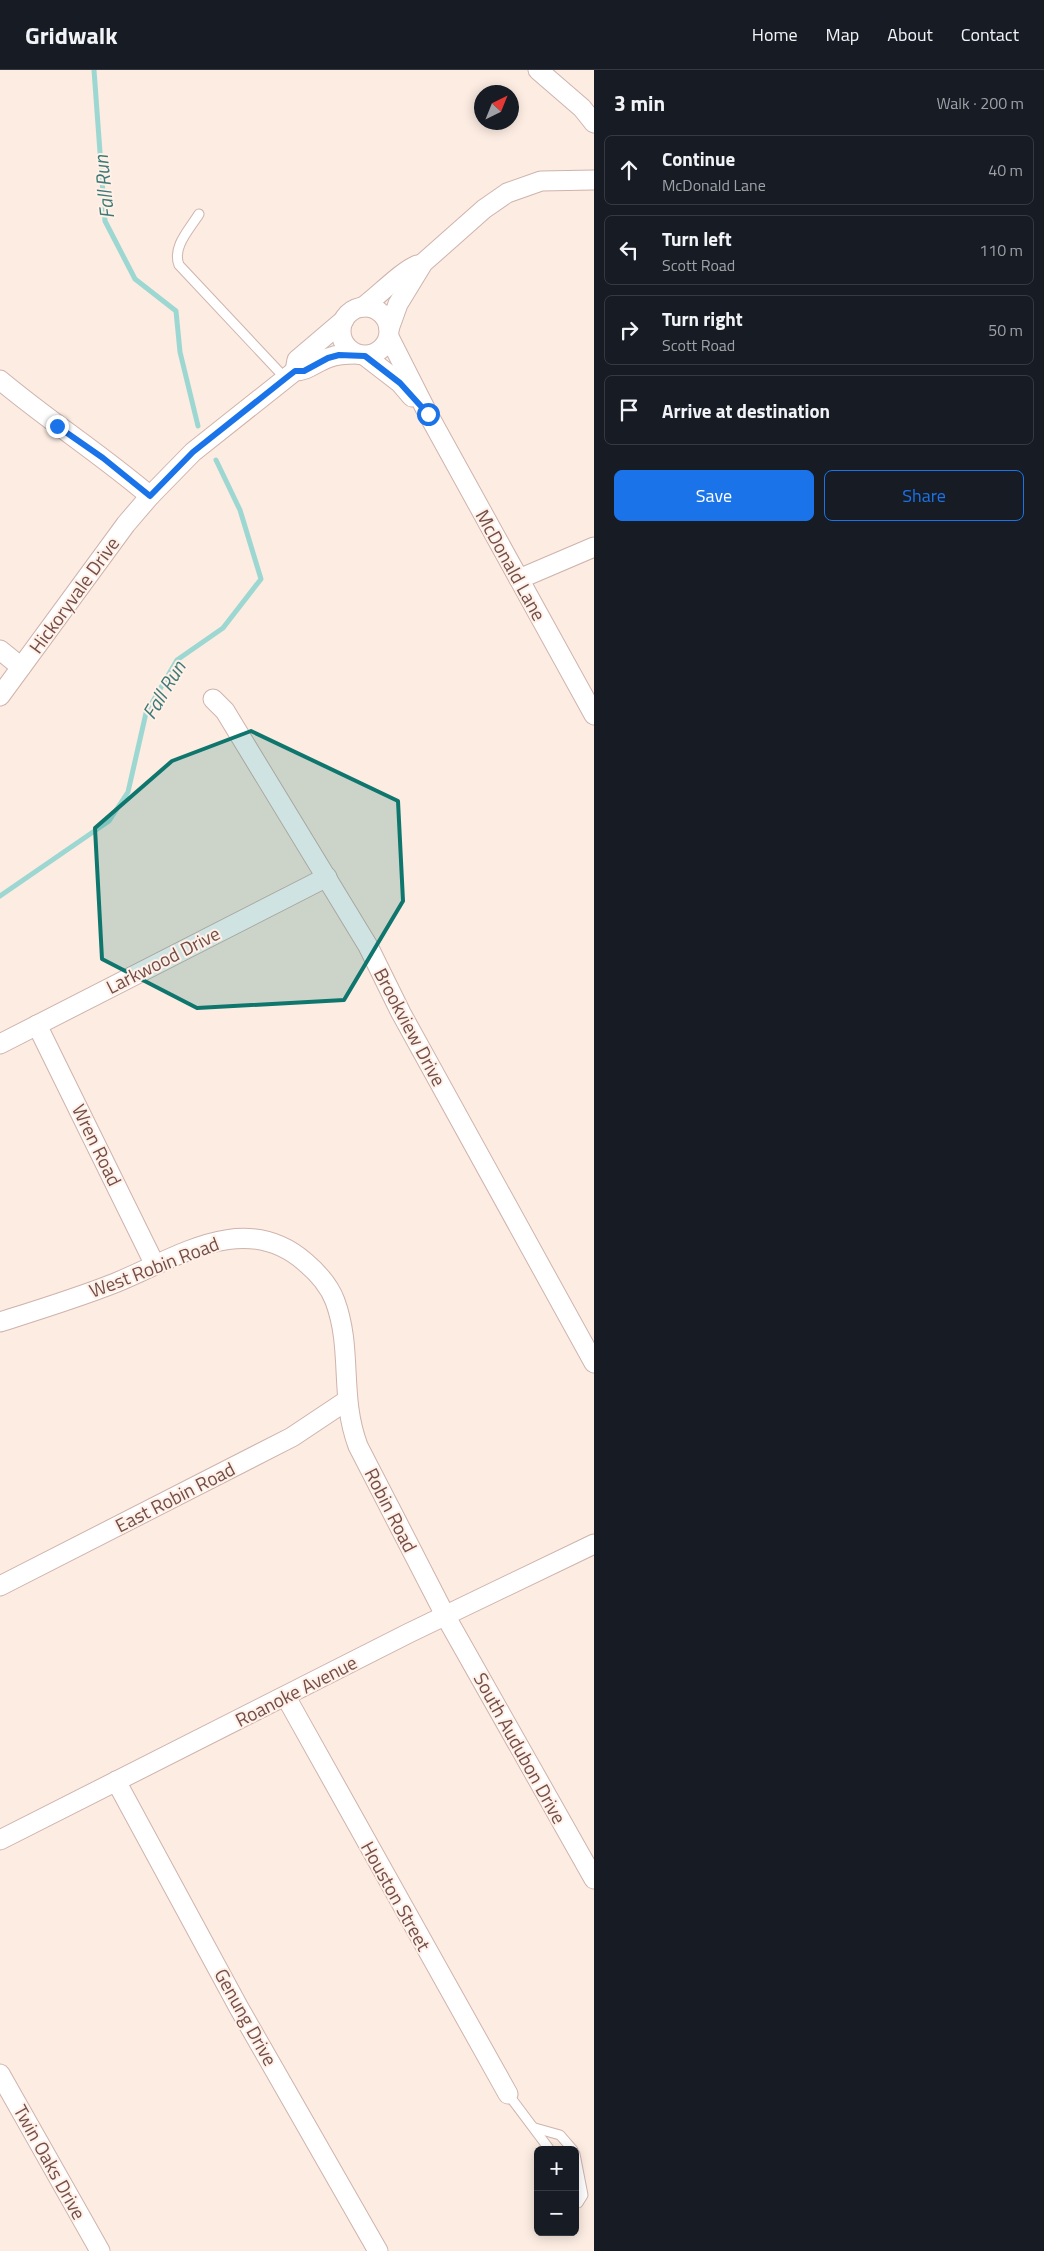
<!DOCTYPE html>
<meta charset="utf-8">
<style>
:root{--surface:#171b24;--page:#20242c;--text:#f1f3f6;--muted:#9ea1a6;--line:#363941;--accent:#1a73e8}
body{margin:0;font-family:"Titillium Web",sans-serif;background:var(--page);color:var(--text)}
.controls{position:absolute;right:15px;bottom:15px;display:grid;overflow:hidden;border-radius:8px;box-shadow:0 2px 12px #0003}
.controls button{width:45px;height:45px;display:grid;place-items:center;padding:0;border:0;border-bottom:1px solid var(--line);background:var(--surface);color:var(--text);font:25px sans-serif}
.compass{position:absolute;left:474px;top:15px;width:45px;height:45px;border-radius:50%;background:var(--surface);box-shadow:0 2px 12px #0003;rotate:43deg}
.stop{position:absolute;width:15px;height:15px;margin:-11px;border:4px solid #1a73e8;border-radius:50%;background:#fff}
.stop.end{background:#1a73e8;border-color:#fff;box-shadow:0 1px 5px #0008}
.list{margin:0;padding:0;list-style:none}
h2{display:flex;justify-content:space-between;align-items:center;height:65px;margin:0;padding:0 20px;font-size:21px}
h2 small{font-size:16px;font-weight:400;color:var(--muted)}
.list li{display:grid;grid-template-columns:32px 1fr auto;gap:15px;align-items:center;box-sizing:border-box;height:70px;margin:0 10px 10px;padding:0 10px;border:1px solid var(--line);border-radius:8px}
.list b{display:block;font-size:19px;white-space:nowrap}
.list p{margin:0;font-size:16px;white-space:nowrap;color:var(--muted)}
.list em{font-size:16px;font-style:normal;color:var(--muted)}
.actions{display:flex;gap:10px;padding:15px 20px}
.actions a{flex:1;padding:11px 0;border:1px solid var(--accent);border-radius:8px;text-align:center;font-size:18px;color:var(--accent)}
.actions .main{background:var(--accent);color:#fff}
.icon{flex:none;width:28px;height:28px;fill:none;stroke:currentColor;stroke-width:2;stroke-linecap:round;stroke-linejoin:round}
.map{position:relative;flex:none;width:594px;height:2181px;overflow:hidden}
header{display:flex;align-items:center;gap:30px;box-sizing:border-box;height:70px;padding:0 25px;background:var(--surface);border-bottom:1px solid var(--line)}
header strong{font-size:24px}
nav{display:flex;gap:28px;margin-inline-start:auto;font-size:18px}
main{display:flex}
aside{flex:1;background:var(--surface)}
.map>svg:first-child{display:block}
.lines{fill:none;stroke-linecap:round;stroke-linejoin:round}
.stream{stroke:#9dd7d2;stroke-width:5}
.lane-casing{stroke:#cfb3ac;stroke-width:11}
.street-casing{stroke:#cfb3ac;stroke-width:21}
.lane{stroke:#fff;stroke-width:9}
.street{stroke:#fff;stroke-width:19}
.route{stroke:#1a73e8;stroke-width:6}
.marked{fill:#0f766e;fill-opacity:0.2;stroke:#0f766e;stroke-width:4;stroke-linejoin:round}
.labels{text-anchor:middle;stroke-width:4;stroke-linejoin:round;paint-order:stroke}
.street-label{font-size:19px;fill:#734e48;stroke:#fff0e8}
.water-label{font-size:20px;font-style:italic;fill:#3c7975;stroke:#fff0e8}
</style>
<header>
<strong>Gridwalk</strong>
<nav><a>Home</a><a>Map</a><a>About</a><a>Contact</a></nav>
</header>
<main>
<div class="map">
<svg width="594" height="2181" viewBox="0 0 594 2181">
<rect width="100%" height="100%" fill="#fcece2"/>
<g class="lines">
<!-- stream -->
<g class="stream">
<polyline points="94,0 105,151 135,209 176,241 180,282 198,356"/>
<polyline points="0,826 109,751 128,722 146,643 177,590 223,558 261,509 240,440 216,390"/>
</g>
<!-- lane casing -->
<g class="lane-casing">
<g id="lane">
<path d="M199,144c-10,16 -27,33 -20,51l106,113"/>
<polyline points="508,2024 550,2080"/>
<polyline points="535,2058 560,2065 573,2080"/>
<polyline points="575,2084 583,2125 578,2133 575,2129"/>
</g>
</g>
<!-- street casing -->
<g class="street-casing">
<g id="street">
<polyline points="538,0 582,38 594,53"/>
<circle cx="365" cy="261" r="24"/>
<path d="M363,237c15,-11 39,-36 54,-42"/>
<polyline points="389,259 398,234 423,193 484,139 507,123 541,111 594,110"/>
<polyline points="389,267 428,344 594,645"/>
<polyline points="365,286 400,313 412,327"/>
<polyline points="295,301 297,290 344,250"/>
<path d="M0,310c49,41 102,75 150,116"/>
<polyline points="519,509 594,477"/>
<polyline points="0,580 21,597"/>
<path d="M0,626l126,-172 24,-28 43,-44 102,-81c13,0 21,-9 33,-13 10,-4 19,-4 29,-4"/>
<polyline points="213,629 225,641 368,876 401,943 594,1293"/>
<polyline points="37,955 155,1195"/>
<polyline points="0,974 327,807"/>
<path d="M0,1252c38,-12 77,-24 115,-39 62,-25 129,-74 190,-21 13,11 24,23 30,39 18,49 4,94 23,145l88,171 148,262"/>
<polyline points="0,1516 292,1367 346,1331"/>
<polyline points="286,1627 508,2024"/>
<polyline points="116,1711 239,1938 378,2181"/>
<polyline points="0,1770 409,1563 594,1474"/>
<polyline points="0,2004 100,2181"/>
</g>
</g>
<!-- lane -->
<use href="#lane" class="lane"/>
<!-- street -->
<use href="#street" class="street"/>
</g>
<g class="lines">
<!-- route -->
<polyline class="route" points="57,356 103,388 150,426 193,382 286,308 295,301 304,301 328,288 339,285 365,286 400,313 428,344"/>
</g>
<!-- marked area -->
<path class="marked" d="M251,661l147,70 5,100 -59,99 -147,8 -95,-49 -7,-131 77,-67z"/>
<g class="labels">
<!-- street labels -->
<g class="street-label">
<text transform="translate(511 495) rotate(61)" y="7">McDonald Lane</text>
<text transform="translate(74 525) rotate(-54)" y="7">Hickoryvale Drive</text>
<text transform="translate(163 890) rotate(-27)" y="7">Larkwood Drive</text>
<text transform="translate(410 957) rotate(62)" y="7">Brookview Drive</text>
<text transform="translate(97 1075) rotate(64)" y="7">Wren Road</text>
<text transform="translate(154 1197) rotate(-21)" y="7">West Robin Road</text>
<text transform="translate(175 1427) rotate(-27)" y="7">East Robin Road</text>
<text transform="translate(391 1440) rotate(63)" y="7">Robin Road</text>
<text transform="translate(296 1621) rotate(-27)" y="7">Roanoke Avenue</text>
<text transform="translate(520 1678) rotate(61)" y="7">South Audubon Drive</text>
<text transform="translate(396 1826) rotate(61)" y="7">Houston Street</text>
<text transform="translate(246 1947) rotate(61)" y="7">Genung Drive</text>
<text transform="translate(50 2092) rotate(61)" y="7">Twin Oaks Drive</text>
</g>
<!-- water labels -->
<g class="water-label">
<text transform="translate(104 117) rotate(-96)" y="7">Fall Run</text>
<text transform="translate(164 620) rotate(-59)" y="7">Fall Run</text>
</g>
</g>
</svg>
<div class="controls">
<button>+</button>
<button>−</button>
</div>
<svg class="compass" viewBox="-18 -18 36 36"><path d="M0-13l5 13h-10z" fill="#e53935"/><path d="M0 13l5-13h-10z" fill="#9ea1a6"/></svg>
<div class="stop" style="left:428px;top:344px"></div>
<div class="stop end" style="left:57px;top:356px"></div>
</div>
<aside>
<h2>3 min<small>Walk · 200 m</small></h2>
<ul class="list">
<li><svg class="icon" aria-label="ahead" viewBox="0 0 24 24"><path d="M12 20V5M6 11l6-6 6 6"/></svg><div><b>Continue</b><p>McDonald Lane</p></div><em>40 m</em></li>
<li><svg class="icon" aria-label="left" viewBox="0 0 24 24"><path d="M17 20v-9H6M10 6l-5 5 5 5"/></svg><div><b>Turn left</b><p>Scott Road</p></div><em>110 m</em></li>
<li><svg class="icon" aria-label="right" viewBox="0 0 24 24"><path d="M7 20v-9h11M14 6l5 5-5 5"/></svg><div><b>Turn right</b><p>Scott Road</p></div><em>50 m</em></li>
<li><svg class="icon" aria-label="arrive" viewBox="0 0 24 24"><path d="M6 21V4h12l-3 4 3 4H6"/></svg><div><b>Arrive at destination</b></div></li>
</ul>
<div class="actions"><a class="main">Save</a><a>Share</a></div>
</aside>
</main>
